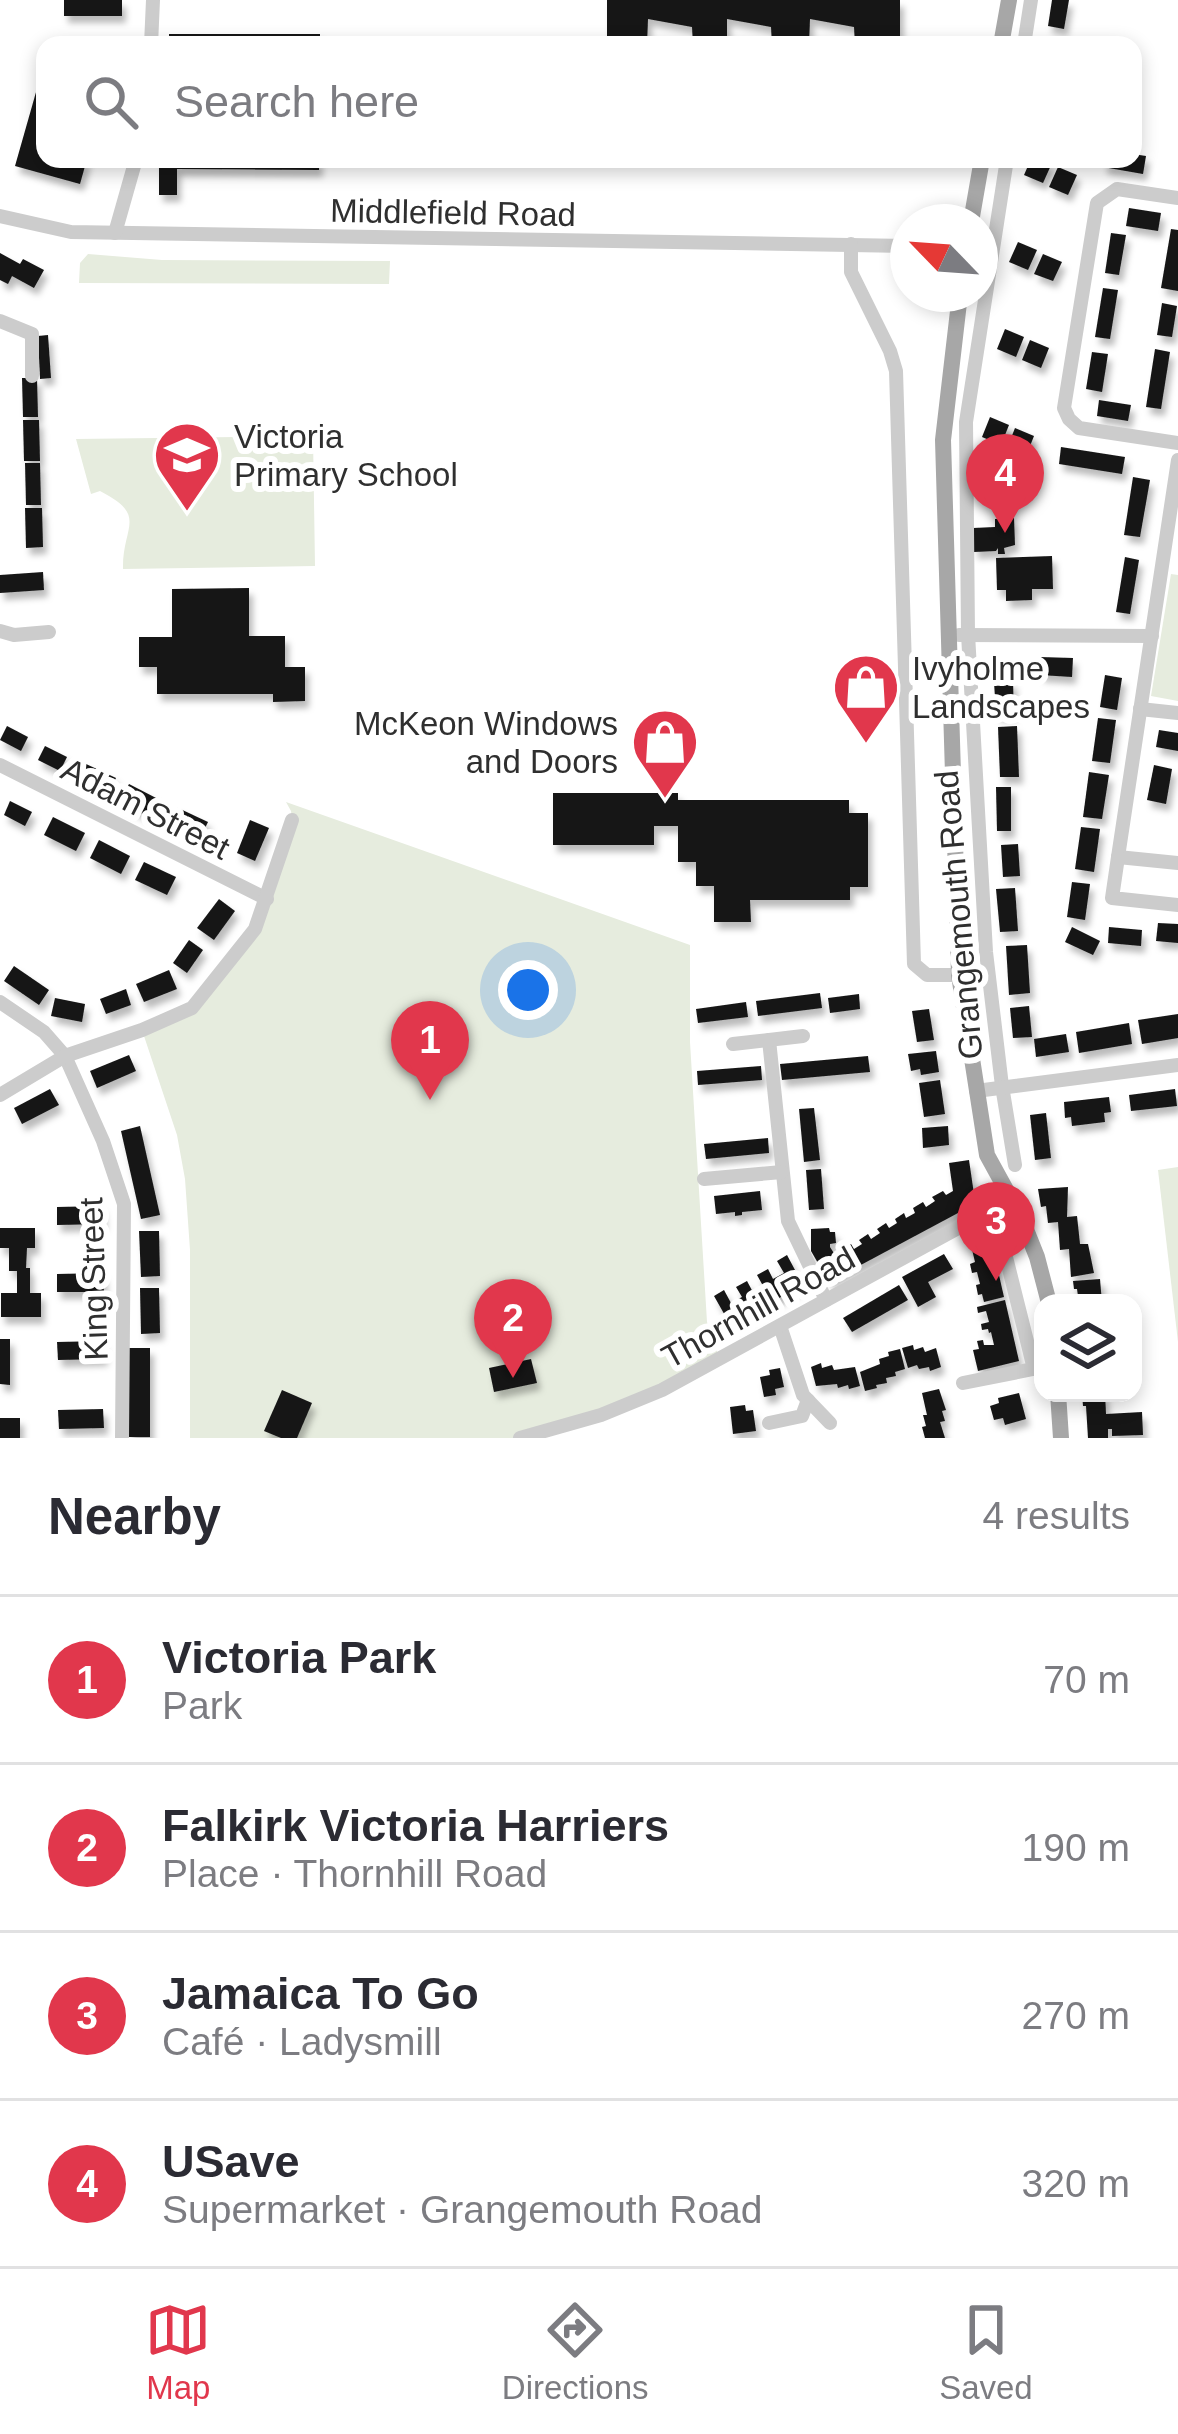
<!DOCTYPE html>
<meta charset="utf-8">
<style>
:root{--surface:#fff;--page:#f7f7f7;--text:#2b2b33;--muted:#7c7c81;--line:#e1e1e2;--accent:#e1374c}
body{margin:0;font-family:Arial,sans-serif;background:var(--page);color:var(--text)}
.controls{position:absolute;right:36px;bottom:36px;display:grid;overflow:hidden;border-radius:24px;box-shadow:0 6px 18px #0003}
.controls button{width:108px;height:108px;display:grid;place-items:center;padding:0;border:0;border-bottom:3px solid var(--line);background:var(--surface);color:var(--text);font:60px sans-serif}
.compass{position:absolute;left:890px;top:204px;width:108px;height:108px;border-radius:50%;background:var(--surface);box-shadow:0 6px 18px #0003;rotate:295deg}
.you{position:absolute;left:528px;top:990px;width:42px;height:42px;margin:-30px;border:9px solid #fff;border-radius:50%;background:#1a73e8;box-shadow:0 0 0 18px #1a73e833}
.badge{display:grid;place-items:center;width:78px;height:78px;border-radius:50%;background:var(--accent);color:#fff;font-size:39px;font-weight:700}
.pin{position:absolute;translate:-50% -99px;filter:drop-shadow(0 3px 6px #0008)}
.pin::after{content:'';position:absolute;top:63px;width:42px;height:36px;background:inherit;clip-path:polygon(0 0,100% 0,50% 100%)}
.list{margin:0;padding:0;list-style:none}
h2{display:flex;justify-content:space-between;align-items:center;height:156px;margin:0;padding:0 48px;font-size:51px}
h2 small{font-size:39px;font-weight:400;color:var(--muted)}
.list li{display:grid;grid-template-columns:78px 1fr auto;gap:36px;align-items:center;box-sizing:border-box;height:168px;padding:0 48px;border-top:3px solid var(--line)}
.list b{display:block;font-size:45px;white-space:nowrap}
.list p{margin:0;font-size:39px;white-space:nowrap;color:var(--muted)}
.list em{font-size:39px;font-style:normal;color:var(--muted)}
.icon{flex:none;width:66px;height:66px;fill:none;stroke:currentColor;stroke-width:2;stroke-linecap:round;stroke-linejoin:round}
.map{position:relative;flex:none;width:1178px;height:1438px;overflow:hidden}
.search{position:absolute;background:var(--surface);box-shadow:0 6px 18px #0003;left:36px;right:36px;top:36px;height:132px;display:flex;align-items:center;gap:30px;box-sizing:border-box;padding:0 42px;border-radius:24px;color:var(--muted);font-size:45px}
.sheet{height:828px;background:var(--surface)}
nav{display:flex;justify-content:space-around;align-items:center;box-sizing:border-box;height:168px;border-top:3px solid var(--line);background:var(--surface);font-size:33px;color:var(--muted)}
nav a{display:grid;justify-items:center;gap:6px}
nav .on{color:var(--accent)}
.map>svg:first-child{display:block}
.green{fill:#e6ecde}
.building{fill:#161616;filter:url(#shadow)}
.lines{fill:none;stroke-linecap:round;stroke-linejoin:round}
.minor{stroke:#ccc;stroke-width:14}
.major{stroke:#a7a7a7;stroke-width:16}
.labels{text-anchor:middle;stroke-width:12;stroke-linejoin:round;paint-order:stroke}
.street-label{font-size:33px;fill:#2f2f2f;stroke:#fff}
.poi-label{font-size:33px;fill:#2f2f2f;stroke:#fff;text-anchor:start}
</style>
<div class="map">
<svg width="1178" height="1438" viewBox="0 0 1178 1438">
<defs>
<filter id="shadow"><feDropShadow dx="4" dy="7" stdDeviation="3" flood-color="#0004"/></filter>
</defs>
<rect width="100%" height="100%" fill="#fff"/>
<!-- green -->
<g class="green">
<polygon points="88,254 162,260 390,261 389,284 79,283 80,263"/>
<path d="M313,436l2,130 -192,3c-1,-43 26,-53 -23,-78l-9,3 -15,-55z"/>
<polygon points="1171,574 1178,575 1178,701 1151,696"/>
<polygon points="286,802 690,945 690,1042 707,1322 720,1360 661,1390 520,1438 190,1438 190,1250 185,1179 177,1135 142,1030 192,1008 255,929 292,820 291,811"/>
<polygon points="1178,1167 1178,1342 1158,1170"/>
</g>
<!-- building -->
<g class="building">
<rect x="64" y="0" width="58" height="16"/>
<polygon points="607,0 900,0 900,45 855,45 854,27 810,19 809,45 772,45 771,27 727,19 727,45 693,45 692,27 648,19 647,45 607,45"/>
<polygon points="1052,0 1069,0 1064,29 1048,26"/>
<rect x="169" y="34" width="151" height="11"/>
<polygon points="44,64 45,159 87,159 80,184 15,166"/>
<polygon points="1133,154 1146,156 1143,174 1103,167 1104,159 1133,159"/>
<polygon points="159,159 319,159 319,170 177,169 177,195 159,195"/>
<polygon points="1031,159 1052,163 1043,183 1024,175"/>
<polygon points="1058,167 1077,175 1068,195 1049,187"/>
<polygon points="1129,208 1161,213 1158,231 1126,226"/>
<polygon points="1171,229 1178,230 1178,291 1161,288"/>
<polygon points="1111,233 1126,235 1119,275 1105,273"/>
<polygon points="1018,242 1037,250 1028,270 1009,262"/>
<polygon points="0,253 20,264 23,259 44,270 34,288 12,276 8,284 0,280"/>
<polygon points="1043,254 1062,262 1053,281 1034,274"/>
<polygon points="1103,288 1118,290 1110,339 1095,337"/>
<polygon points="1162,303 1177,306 1172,337 1157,335"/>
<polygon points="1005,329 1024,337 1016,357 997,349"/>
<polygon points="48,335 51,378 40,379 38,336"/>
<polygon points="1030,340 1049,348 1041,368 1022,360"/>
<polygon points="1155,349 1170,352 1161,409 1146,407"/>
<polygon points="1092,352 1108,354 1102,392 1086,389"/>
<polygon points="22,378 37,378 38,417 23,417"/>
<polygon points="1099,400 1131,405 1128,421 1097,416"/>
<polygon points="990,417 1009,425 1001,445 982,437"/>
<polygon points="23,420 39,420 40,461 24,461"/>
<polygon points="1015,428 1034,436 1026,456 1007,448"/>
<polygon points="1061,447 1125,457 1122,474 1059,464"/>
<polygon points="25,463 40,463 41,505 26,505"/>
<polygon points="1133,477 1150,480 1140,537 1124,535"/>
<polygon points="25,508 42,508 43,547 26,548"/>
<polygon points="1014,518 1015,545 1004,548 1005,554 998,554 998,548 996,551 974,552 973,528 995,527 995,519"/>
<polygon points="1052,556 1053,589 1032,589 1032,600 1006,601 1006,590 997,590 996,558"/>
<polygon points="1125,557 1139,560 1130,614 1116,612"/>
<polygon points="43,572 44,590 0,593 0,575"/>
<polygon points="249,588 249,636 285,636 285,667 305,667 305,701 273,702 273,694 157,694 157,667 139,667 139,637 172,637 172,589"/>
<polygon points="1040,657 1073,658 1072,677 1040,675"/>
<polygon points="1105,675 1122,678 1117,710 1100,707"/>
<polygon points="1013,681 1014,714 996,715 994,682"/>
<polygon points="1098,718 1116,720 1110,763 1092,761"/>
<polygon points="7,726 28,737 21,751 0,740"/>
<polygon points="1017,726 1019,777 1000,777 998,727"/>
<polygon points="1159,730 1178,733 1178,751 1156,747"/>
<polygon points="45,746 67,757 60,771 38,760"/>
<polygon points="84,763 116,778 107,796 75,781"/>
<polygon points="1154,765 1172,769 1166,804 1147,800"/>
<polygon points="1089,772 1109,775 1102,819 1083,817"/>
<polygon points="129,784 160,800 151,818 120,803"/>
<polygon points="996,787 1011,787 1011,831 997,831"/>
<polygon points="553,793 678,793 678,800 849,800 849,813 868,813 868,887 850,887 850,900 750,900 751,922 714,922 714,886 696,886 696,862 678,862 678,826 654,826 654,845 553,845"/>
<polygon points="10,801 32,812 25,826 4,815"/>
<polygon points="176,807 208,822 199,840 167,825"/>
<polygon points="53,817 85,833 76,851 44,835"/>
<polygon points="250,820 269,828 255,861 237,853"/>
<polygon points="1081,827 1100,829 1094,872 1075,869"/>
<polygon points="99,840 130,856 121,874 90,858"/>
<polygon points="1018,844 1020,876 1003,877 1001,845"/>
<polygon points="144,862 176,877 167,895 135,880"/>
<polygon points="1072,882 1090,884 1085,920 1067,917"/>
<polygon points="1015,888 1018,931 1000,932 996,889"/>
<polygon points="219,899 235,911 214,940 197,928"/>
<polygon points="1158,923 1178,924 1178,943 1156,941"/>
<polygon points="1072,927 1100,941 1093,955 1065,942"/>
<polygon points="1109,927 1142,930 1141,946 1108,943"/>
<polygon points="189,940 203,950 187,973 173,963"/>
<polygon points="1027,945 1030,993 1009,995 1006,946"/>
<polygon points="14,966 49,990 39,1005 4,981"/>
<polygon points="169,970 177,989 144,1002 136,984"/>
<polygon points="126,989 131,1005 106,1014 100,999"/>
<polygon points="820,993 822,1008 758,1016 756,1001"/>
<polygon points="859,994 860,1009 830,1013 828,998"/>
<polygon points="55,998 85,1004 82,1022 51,1016"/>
<polygon points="746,1002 748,1017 698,1023 696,1009"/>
<polygon points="1029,1006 1032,1037 1013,1038 1010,1008"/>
<polygon points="929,1009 934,1040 917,1042 912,1011"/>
<polygon points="1178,1014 1178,1038 1142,1044 1138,1020"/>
<polygon points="1129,1023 1132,1044 1079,1053 1076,1032"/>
<polygon points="1066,1034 1069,1052 1036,1057 1034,1039"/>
<polygon points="936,1051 939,1072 921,1075 920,1069 911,1071 908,1054"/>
<polygon points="129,1055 136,1071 97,1088 90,1071"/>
<polygon points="868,1056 870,1072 782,1080 780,1064"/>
<polygon points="761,1066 762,1080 698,1085 697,1071"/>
<polygon points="940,1080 945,1114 924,1117 919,1083"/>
<polygon points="50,1089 59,1105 22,1124 14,1108"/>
<polygon points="1175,1089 1177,1106 1131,1111 1129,1095"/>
<polygon points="1109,1097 1111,1112 1104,1113 1105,1122 1072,1126 1071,1117 1065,1118 1064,1102"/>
<polygon points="814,1108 820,1160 804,1162 799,1109"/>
<polygon points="1046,1113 1051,1158 1035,1160 1030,1115"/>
<polygon points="140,1126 160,1215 141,1219 121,1131"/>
<polygon points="948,1126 949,1145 923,1148 922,1128"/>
<polygon points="768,1138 769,1153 706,1159 704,1144"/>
<polygon points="969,1160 975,1201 973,1205 829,1282 811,1251 811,1229 829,1228 830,1232 835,1232 836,1243 830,1244 830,1247 837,1258 844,1254 842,1249 851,1244 854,1249 862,1244 859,1240 868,1234 871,1239 880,1233 877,1229 886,1223 889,1228 897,1223 895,1219 904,1213 906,1218 915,1213 913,1208 923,1202 926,1207 935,1201 932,1197 943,1191 946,1195 953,1191 949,1163"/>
<polygon points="821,1169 824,1209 809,1210 806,1170"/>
<polygon points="1068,1187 1067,1217 1077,1216 1080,1244 1088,1244 1094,1273 1071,1277 1069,1249 1060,1250 1058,1222 1048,1223 1046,1206 1041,1207 1038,1189"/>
<polygon points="760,1191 762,1210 742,1212 742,1215 735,1216 735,1212 716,1214 714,1196"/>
<polygon points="102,1206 103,1224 57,1225 57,1207"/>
<polygon points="988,1227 1004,1297 984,1302 982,1294 978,1295 976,1285 980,1284 977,1272 972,1273 970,1264 975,1262 969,1237"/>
<polygon points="0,1228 35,1228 35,1248 27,1248 26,1268 30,1268 30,1293 41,1293 41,1317 1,1317 1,1293 17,1293 17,1271 9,1271 9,1248 0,1248"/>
<polygon points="139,1231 159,1231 160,1276 141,1277"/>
<polygon points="944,1254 953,1269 928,1282 936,1297 918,1307 902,1277"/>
<polygon points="787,1255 803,1285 772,1302 757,1275 768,1269 773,1279 784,1273 777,1261"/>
<polygon points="103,1273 104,1292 57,1292 57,1274"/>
<polygon points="1100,1279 1102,1303 1079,1303 1077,1289 1074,1289 1073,1281"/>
<polygon points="747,1281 762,1309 731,1326 714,1296 724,1290 731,1303 742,1297 736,1287"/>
<polygon points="899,1285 908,1300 852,1332 843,1318"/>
<polygon points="140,1288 159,1288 160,1333 141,1334"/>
<polygon points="1005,1300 1019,1361 978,1371 973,1350 979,1349 977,1341 983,1340 984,1345 994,1345 991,1332 989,1333 988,1329 982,1330 981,1324 989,1322 986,1311 978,1313 977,1307"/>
<polygon points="0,1339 10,1339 10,1385 0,1384"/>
<polygon points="103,1341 104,1359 58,1360 57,1342"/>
<polygon points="913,1345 914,1350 923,1347 925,1352 936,1348 941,1367 930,1371 929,1367 919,1369 917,1365 908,1368 902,1348"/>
<polygon points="128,1348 150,1348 150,1437 129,1437"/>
<polygon points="900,1349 905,1369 895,1372 896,1376 886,1378 887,1383 876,1385 877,1388 865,1391 860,1372 880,1364 879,1359 889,1356 888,1352"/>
<polygon points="531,1359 537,1383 494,1392 489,1368"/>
<polygon points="821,1363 822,1368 832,1365 834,1370 855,1367 860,1386 849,1389 848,1385 838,1388 837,1384 816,1386 811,1367"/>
<polygon points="780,1368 784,1387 775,1389 776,1395 764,1397 760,1377 770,1375 769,1370"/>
<polygon points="939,1389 946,1410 942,1411 945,1421 940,1422 945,1438 925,1438 922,1427 926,1426 923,1415 927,1415 922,1393"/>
<polygon points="282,1390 312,1403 297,1438 281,1438 264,1431"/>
<polygon points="1019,1393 1026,1419 1005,1425 1003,1418 994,1420 990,1406 999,1403 998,1398"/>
<polygon points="1082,1393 1105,1393 1106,1414 1142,1412 1143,1435 1112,1436 1112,1429 1108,1429 1108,1438 1088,1438 1086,1406 1083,1406"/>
<polygon points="745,1405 746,1411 753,1410 756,1431 733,1434 730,1407"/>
<polygon points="103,1409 104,1428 59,1429 58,1410"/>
<rect x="0" y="1418" width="20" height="20"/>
</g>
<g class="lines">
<!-- minor -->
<g class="minor">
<polyline points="151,45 153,0"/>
<polyline points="1024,45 1031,0"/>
<polyline points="1007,159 966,422 968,634 986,952 1002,1086 1015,1165"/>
<polyline points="1178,198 1117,189 1097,203 1064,408 1069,419 1079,428 1178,443"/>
<polyline points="0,216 71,232 908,246"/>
<polyline points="115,233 136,159"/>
<polyline points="851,244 851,272 890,351 896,371 914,964 927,975 959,975"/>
<polyline points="0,321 32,334 32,376"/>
<polyline points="1178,460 1118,857 1178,863"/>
<polyline points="0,631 14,635 49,632"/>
<polyline points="959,635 1152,636"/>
<polyline points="1140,709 1178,713"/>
<polyline points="0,765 267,899"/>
<polyline points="1118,857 1112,898 1178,905"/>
<polyline points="0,1002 44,1032 65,1056 103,1141 124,1204 122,1438"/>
<polyline points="769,1040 788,1221 826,1300"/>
<polyline points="733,1044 803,1036"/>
<polyline points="976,1091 1178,1065"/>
<polyline points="0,1095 65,1056 142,1030 192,1008 255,929 292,820"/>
<polyline points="704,1179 782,1172"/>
<polyline points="1000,1233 1034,1369"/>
<polyline points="780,1326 803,1395 830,1423"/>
<polyline points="963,1383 1043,1367"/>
<polyline points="769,1423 802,1416 808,1400"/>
<polyline points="520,1438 601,1415 662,1390 1011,1199"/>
</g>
<!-- major -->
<g class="major">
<polyline points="1001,45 1009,0"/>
<polyline points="971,222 982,159"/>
<polyline points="960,294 943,440 959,975 987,1155 1021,1217 1037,1257 1049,1303"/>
<polyline points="1058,1393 1061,1438"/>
</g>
</g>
<!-- icons -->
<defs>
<g id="school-pin" transform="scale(3.45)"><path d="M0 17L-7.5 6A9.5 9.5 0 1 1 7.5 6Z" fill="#e1374c" stroke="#fff"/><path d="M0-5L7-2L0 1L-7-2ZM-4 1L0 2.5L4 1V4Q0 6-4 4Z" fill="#fff"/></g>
<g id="shop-pin" transform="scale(3.45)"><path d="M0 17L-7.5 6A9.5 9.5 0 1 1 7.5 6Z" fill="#e1374c" stroke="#fff"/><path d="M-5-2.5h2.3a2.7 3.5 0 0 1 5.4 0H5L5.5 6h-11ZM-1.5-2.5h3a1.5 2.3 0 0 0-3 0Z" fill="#fff"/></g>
</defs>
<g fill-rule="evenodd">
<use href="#school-pin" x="187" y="455"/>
<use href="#shop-pin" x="866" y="687"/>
<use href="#shop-pin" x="665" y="742"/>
</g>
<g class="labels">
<!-- street labels -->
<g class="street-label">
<text transform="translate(453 212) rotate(1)" y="12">Middlefield Road</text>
<text transform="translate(146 808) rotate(27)" y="12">Adam Street</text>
<text transform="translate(958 915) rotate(-95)" y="12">Grangemouth Road</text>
<text transform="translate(93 1279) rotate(-92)" y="12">King Street</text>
<text transform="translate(758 1307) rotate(-29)" y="12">Thornhill Road</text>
</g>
<!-- poi labels -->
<g class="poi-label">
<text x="234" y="448">Victoria<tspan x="234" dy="38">Primary School</tspan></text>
<text x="912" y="680">Ivyholme<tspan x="912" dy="38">Landscapes</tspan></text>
<text x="618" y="735" text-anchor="end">McKeon Windows<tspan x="618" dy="38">and Doors</tspan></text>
</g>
</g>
</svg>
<div class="controls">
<button><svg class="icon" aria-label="layers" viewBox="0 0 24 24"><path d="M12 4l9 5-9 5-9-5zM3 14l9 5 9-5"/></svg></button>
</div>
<svg class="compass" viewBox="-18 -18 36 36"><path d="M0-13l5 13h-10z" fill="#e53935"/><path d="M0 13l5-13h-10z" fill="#7c7c81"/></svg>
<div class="you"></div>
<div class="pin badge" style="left:430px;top:1100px">1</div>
<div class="pin badge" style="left:513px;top:1378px">2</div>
<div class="pin badge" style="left:996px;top:1281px">3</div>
<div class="pin badge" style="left:1005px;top:533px">4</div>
<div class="search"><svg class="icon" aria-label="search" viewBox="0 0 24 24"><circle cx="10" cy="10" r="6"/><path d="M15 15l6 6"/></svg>Search here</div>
</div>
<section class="sheet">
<h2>Nearby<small>4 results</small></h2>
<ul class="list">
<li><span class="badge">1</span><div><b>Victoria Park</b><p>Park</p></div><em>70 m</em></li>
<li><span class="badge">2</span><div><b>Falkirk Victoria Harriers</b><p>Place · Thornhill Road</p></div><em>190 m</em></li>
<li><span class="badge">3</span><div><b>Jamaica To Go</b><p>Café · Ladysmill</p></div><em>270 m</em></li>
<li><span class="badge">4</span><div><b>USave</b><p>Supermarket · Grangemouth Road</p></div><em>320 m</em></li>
</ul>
</section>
<nav>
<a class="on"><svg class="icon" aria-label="map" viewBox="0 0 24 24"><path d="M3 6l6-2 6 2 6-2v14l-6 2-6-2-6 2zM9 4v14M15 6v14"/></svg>Map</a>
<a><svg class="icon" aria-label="directions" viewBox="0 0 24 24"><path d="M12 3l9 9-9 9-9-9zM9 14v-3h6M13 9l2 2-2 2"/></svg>Directions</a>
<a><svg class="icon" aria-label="saved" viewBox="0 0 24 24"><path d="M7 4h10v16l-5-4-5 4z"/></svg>Saved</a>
</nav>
